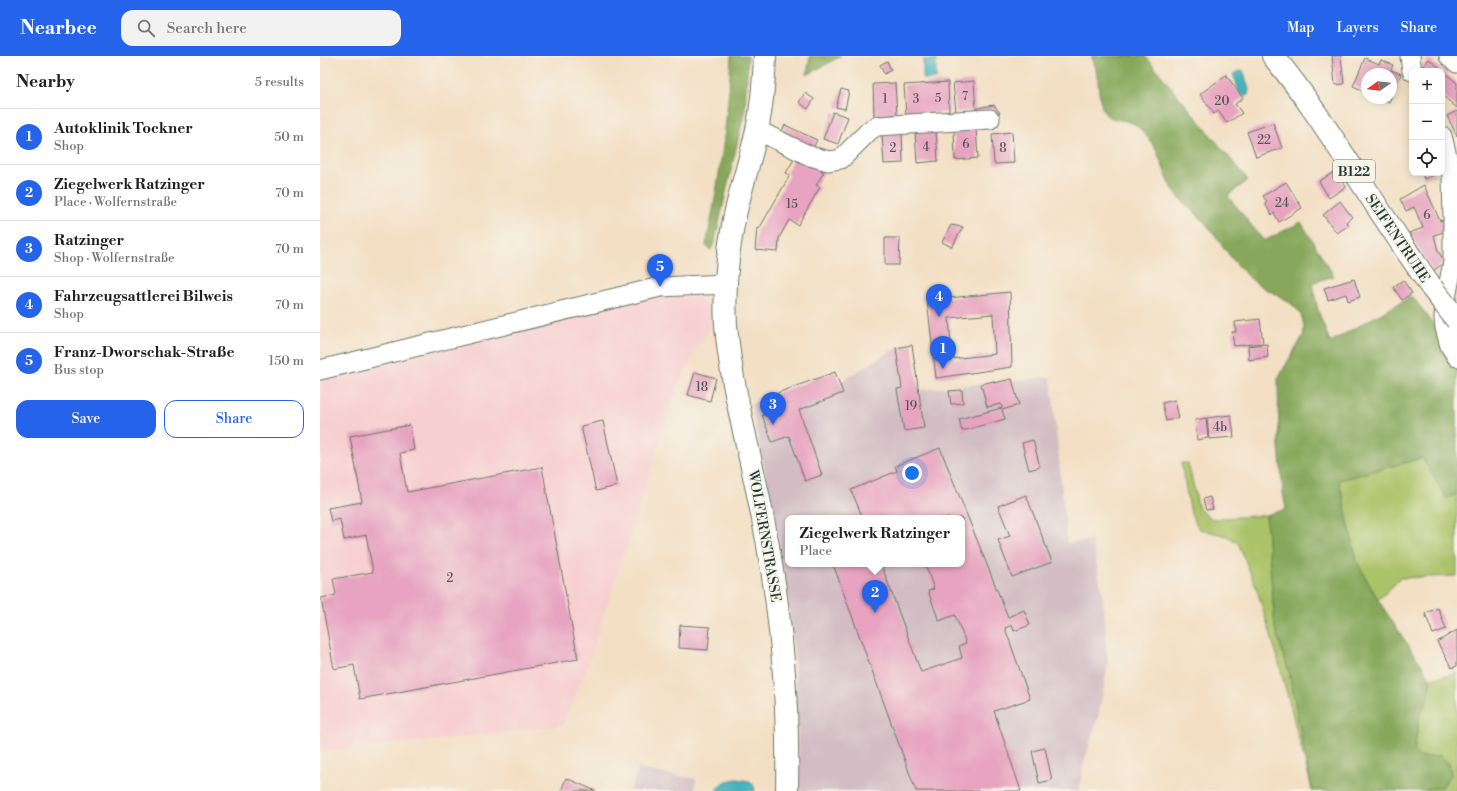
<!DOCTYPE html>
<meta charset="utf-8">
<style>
:root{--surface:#fff;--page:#f2f2f2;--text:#202124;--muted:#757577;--line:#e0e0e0;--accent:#2563eb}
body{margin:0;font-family:"Libre Bodoni",serif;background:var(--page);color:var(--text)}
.controls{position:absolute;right:12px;top:12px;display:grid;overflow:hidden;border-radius:8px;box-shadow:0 2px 10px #0003}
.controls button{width:36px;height:36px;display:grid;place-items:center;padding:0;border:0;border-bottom:1px solid var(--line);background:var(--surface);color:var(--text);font:20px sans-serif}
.compass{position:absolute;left:1041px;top:12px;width:36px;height:36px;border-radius:50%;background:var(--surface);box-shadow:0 2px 10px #0003;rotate:255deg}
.you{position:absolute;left:592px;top:417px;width:14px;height:14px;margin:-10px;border:3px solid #fff;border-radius:50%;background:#1a73e8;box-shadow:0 0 0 6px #1a73e833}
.badge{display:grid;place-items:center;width:26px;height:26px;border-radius:50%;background:var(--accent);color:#fff;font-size:13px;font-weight:700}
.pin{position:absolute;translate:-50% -33px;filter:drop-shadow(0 1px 2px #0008)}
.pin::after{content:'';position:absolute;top:21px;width:14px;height:12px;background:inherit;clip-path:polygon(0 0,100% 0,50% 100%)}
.popup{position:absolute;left:465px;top:459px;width:180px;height:52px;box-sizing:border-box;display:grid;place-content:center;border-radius:8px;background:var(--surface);filter:drop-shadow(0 1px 3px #0005);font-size:13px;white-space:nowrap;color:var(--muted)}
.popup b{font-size:15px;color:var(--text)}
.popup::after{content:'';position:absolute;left:50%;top:100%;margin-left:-8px;border:8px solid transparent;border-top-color:var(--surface)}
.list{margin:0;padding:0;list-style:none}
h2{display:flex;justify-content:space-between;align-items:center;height:52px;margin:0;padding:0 16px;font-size:17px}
h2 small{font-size:13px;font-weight:400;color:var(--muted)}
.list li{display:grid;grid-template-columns:26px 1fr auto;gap:12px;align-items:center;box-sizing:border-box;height:56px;padding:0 16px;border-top:1px solid var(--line)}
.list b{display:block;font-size:15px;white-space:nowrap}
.list p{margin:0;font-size:13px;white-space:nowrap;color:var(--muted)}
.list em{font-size:13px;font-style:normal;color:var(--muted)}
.actions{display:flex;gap:8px;padding:12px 16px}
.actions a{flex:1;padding:9px 0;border:1px solid var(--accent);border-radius:12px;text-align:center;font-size:14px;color:var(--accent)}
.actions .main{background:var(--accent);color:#fff}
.icon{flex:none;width:22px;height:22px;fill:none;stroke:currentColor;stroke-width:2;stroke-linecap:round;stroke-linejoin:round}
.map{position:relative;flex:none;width:1137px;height:735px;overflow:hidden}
header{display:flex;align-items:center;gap:24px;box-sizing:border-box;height:56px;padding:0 20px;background:var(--accent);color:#fff}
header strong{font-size:19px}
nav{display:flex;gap:22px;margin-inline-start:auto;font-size:14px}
.search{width:280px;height:36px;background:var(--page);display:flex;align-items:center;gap:10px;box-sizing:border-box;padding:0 14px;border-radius:12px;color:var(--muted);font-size:15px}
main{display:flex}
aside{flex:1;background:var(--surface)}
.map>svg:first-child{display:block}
.built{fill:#f7cfd0}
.industrial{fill:#d2bdc5;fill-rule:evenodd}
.green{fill:#aac267;stroke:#64804e}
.forest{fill:#87a85c;stroke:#537248}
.water{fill:#44b2bf;stroke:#32787a}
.building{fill:#e7a3c0;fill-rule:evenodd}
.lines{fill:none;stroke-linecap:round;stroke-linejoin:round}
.minor-casing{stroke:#697666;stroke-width:21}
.major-casing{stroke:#697666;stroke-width:24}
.minor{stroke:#fff;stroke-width:19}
.major{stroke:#fff;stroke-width:22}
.major-bridge-casing{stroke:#697666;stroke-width:24;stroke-linecap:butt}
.major-bridge{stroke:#fff;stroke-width:22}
.labels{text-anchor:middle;stroke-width:4;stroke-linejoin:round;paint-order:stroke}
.number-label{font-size:12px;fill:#515657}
.shield{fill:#f7f3e8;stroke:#60746a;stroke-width:1}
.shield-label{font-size:13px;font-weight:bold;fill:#1f3d34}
.street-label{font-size:14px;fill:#1f3d34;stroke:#f7f3e8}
</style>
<header>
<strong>Nearbee</strong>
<div class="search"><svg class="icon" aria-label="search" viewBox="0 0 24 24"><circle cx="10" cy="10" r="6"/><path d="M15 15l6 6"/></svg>Search here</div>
<nav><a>Map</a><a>Layers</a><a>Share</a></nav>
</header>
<main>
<aside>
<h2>Nearby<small>5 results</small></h2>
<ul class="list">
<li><span class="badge">1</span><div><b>Autoklinik Tockner</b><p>Shop</p></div><em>50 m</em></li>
<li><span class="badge">2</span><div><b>Ziegelwerk Ratzinger</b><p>Place · Wolfernstraße</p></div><em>70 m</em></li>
<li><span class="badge">3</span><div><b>Ratzinger</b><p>Shop · Wolfernstraße</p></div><em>70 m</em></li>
<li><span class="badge">4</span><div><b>Fahrzeugsattlerei Bilweis</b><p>Shop</p></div><em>70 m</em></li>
<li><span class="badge">5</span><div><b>Franz-Dworschak-Straße</b><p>Bus stop</p></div><em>150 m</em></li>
</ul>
<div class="actions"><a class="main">Save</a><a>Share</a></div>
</aside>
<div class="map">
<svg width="1137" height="735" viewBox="0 0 1137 735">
<rect width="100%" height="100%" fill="#f7f3e8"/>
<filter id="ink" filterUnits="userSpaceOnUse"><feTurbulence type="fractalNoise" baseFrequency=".025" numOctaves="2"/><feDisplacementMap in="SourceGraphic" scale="8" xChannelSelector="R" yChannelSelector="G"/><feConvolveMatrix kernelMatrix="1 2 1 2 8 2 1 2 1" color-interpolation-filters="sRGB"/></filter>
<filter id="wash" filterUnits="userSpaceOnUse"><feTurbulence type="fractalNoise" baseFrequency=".012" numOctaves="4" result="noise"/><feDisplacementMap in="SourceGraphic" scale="16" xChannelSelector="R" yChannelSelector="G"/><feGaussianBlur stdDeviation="0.9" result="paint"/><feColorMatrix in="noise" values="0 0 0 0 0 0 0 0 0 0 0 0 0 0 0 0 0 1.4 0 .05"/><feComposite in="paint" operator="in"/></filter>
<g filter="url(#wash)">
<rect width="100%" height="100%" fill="#f3dfc4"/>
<!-- built -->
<polygon class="built" points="362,236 379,242 389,251 394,262 391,273 378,288 353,343 265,618 243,669 153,680 0,695 0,323 340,239"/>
<!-- industrial -->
<g class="industrial">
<path d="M592,289l7,45 132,-13 16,166 25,-3 11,57 5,67 -9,49 -15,49 -5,29h-281l1,-27 -5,-112 -6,-54 -9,-58 -28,-136 84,-32 5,10 56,-34zM468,462h174v46h-174z"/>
<polygon points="318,713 376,723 375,735 310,735"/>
</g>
<!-- green -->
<g class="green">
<polygon points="1103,402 1126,442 1137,438 1137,520 1081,522 1058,544 1037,506 1019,424"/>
<polygon points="861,407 868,407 879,453 892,463 946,459 955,572 969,616 991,729 956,596 936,531 918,487 907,480 879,473 871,458"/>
<polygon points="1137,617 1137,735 1108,735 1107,733 1122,731 1131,719 1129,708 1121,700 1100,701 1094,695 1099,663 1107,644 1111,623"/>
</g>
<!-- forest -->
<g class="forest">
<path d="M411,0h17l-3,53 -30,131 -4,10 -5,-4c13,-63 22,-126 25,-190z"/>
<polygon points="490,0 521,0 487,19"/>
<path d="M771,0h54l103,124 -20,16 36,45 37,-19 33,54 -22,7 6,27 12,32 82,-46 20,26 25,46v126l-11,4 -23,-40 -84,22 18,82 21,38 53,79 -4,21 -8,19 -5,32 6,6 21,-1 8,8 2,11 -9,12 -15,2 1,2h-116l-23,-119 -14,-44 -9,-113 20,-6 -3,-16 -4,-46 -1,-69 25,-42c7,-36 -33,-39 -53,-58 -7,-7 -14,-14 -20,-22 -8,-11 -15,-22 -24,-32 -11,-13 -27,-23 -35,-38 -8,-15 -11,-33 -22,-47 -5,-5 -10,-13 -17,-16 -8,-4 -23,-2 -28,-11 -8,-17 -3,-38 -13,-56z"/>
</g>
<!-- water -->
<g class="water">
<polygon points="616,3 616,23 603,23 603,4"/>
<polygon points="923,14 929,33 928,39 924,40 920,37 913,18"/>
<path d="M417,723l13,2 4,5 1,5h-39c4,-9 12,-11 21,-12z"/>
</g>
<g id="blocks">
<!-- building -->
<g class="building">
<polygon points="1012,0 1021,0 1024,28 1015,29"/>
<polygon points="1045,2 1059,8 1061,4 1073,9 1071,14 1081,18 1069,46 1060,42 1071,42 1071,18 1047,18 1047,36 1033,30"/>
<polygon points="1109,3 1137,27 1137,52 1122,39 1122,15 1099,15"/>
<polygon points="567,5 571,14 564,18 560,9"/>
<polygon points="906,19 923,42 915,48 922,57 907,67 898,55 894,58 880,38"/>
<polygon points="654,25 656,54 636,56 633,27"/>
<polygon points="628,26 629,56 586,59 584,29"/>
<polygon points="575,27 577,59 554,60 553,28"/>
<polygon points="521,33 529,35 525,53 516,51"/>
<polygon points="485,37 494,43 488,53 479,46"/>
<polygon points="674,49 680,57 658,60 657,52"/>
<polygon points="1137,55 1137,80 1127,60"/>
<polygon points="513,56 528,61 518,88 503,83"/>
<polygon points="953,67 962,92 936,101 927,76"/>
<polygon points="465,69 497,84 491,97 459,81"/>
<polygon points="656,72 658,102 635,104 634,73"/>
<polygon points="616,74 618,105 597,107 595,76"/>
<polygon points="692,76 694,107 674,108 672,78"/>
<polygon points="582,77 583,107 564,108 562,78"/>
<polygon points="476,100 504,116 496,129 500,131 478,169 469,164 459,182 458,196 435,194 437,172 439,173 470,119 466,117"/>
<polygon points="1016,115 1026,131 1009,142 999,125"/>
<polygon points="1102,117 1120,117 1104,123"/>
<polygon points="966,126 982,152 959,166 954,157 952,159 945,148 947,146 943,140"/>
<polygon points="1104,129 1120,165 1126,163 1130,174 1114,179 1118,195 1125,206 1113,215 1089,177 1103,172 1094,151 1086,155 1080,143"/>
<polygon points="1020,145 1032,161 1026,166 1029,169 1017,177 1003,159"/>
<polygon points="631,169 643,171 632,191 622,186"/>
<polygon points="565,182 580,182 579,209 565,209"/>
<polygon points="1034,223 1040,241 1028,245 1026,238 1008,244 1004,232"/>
<polygon points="1083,224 1092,237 1082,244 1073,231"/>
<path d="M690,236l2,75 -76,11 -9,-78zM673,258l2,40 -43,5 -3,-41z"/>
<polygon points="940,263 943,287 914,290 912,276 916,276 915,266"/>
<polygon points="947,288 948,301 929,304 928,290"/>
<polygon points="592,289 604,372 584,375 577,333 582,332 576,292"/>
<polygon points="375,316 396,322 390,345 368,339"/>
<polygon points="515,316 523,337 479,354 502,419 485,425 469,380 452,386 442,359 462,352 457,337"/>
<polygon points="692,323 699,349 682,354 685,363 642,375 639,363 682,352 681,348 667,351 661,328 674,325 674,327"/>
<polygon points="642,334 643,347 631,348 629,335"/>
<polygon points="855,344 859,362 846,365 842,347"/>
<polygon points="911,359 914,381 889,383 887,362"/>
<polygon points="886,362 888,382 877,384 875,364"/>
<polygon points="283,365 297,430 276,435 261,370"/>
<polygon points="90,369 94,394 80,397 87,436 222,411 258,603 40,643 34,609 14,613 1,542 16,539 13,523 53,516 46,479 24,484 20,463 11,465 8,452 42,446 30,380"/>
<polygon points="713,384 720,411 709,414 702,387"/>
<polygon points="620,392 688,561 704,554 710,569 694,575 692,569 685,572 710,643 674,655 701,735 596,735 513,508 561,508 601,616 642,602 639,590 646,587 635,559 619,565 608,535 614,533 605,508 642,508 642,462 543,462 531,434 577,415 575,410"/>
<polygon points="706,439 732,506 692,521 678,484 690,480 678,450"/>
<polygon points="890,441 893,453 886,454 883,443"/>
<polygon points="1118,552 1126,573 1113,578 1105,557"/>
<polygon points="360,569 390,571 388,594 359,592"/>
<polygon points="1137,574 1137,610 1132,612 1117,586"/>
<polygon points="725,692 732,724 719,727 712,695"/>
<polygon points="246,722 276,735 241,735"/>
</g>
</g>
</g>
<g filter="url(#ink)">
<use href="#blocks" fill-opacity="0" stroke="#697666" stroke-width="1"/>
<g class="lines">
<!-- minor casing -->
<g class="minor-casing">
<g id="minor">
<polyline points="1090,0 1092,15"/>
<polyline points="1129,0 1137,7"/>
<polyline points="437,74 490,100 509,105 521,103 550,74 557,70 670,63"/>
<polyline points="1122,80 1132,120 1133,163 1133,206 1125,247 1124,262 1125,272 1130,290 1137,301"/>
<polyline points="0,314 340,231 406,228"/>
</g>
</g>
<!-- major casing -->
<g class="major-casing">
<g id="major">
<path d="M445,0c-1,25 -3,50 -8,74 -7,32 -18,63 -24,95 -6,33 -9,66 -7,100 5,62 23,123 35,184 19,92 28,188 26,282"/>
<path d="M953,0c35,42 64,89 94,135 21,33 43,65 65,97"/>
</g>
</g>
<!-- minor -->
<use href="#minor" class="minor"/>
<!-- major -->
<use href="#major" class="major"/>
<!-- major-bridge casing -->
<g class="major-bridge-casing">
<polyline id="major-bridge" points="1112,232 1137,264"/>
</g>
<!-- major-bridge -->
<use href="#major-bridge" class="major-bridge"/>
</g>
</g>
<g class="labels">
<!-- number labels -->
<g class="number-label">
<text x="645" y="44">7</text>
<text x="618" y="46">5</text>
<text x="565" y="47">1</text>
<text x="596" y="47">3</text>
<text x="902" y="49">20</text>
<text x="944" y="88">22</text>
<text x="646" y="92">6</text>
<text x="606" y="95">4</text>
<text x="573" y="96">2</text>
<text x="683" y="96">8</text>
<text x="962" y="151">24</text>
<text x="472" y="152">15</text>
<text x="1107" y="163">6</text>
<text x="382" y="335">18</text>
<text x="591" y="354">19</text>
<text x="900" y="375">4b</text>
<text x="130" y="526">2</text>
</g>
<!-- shield labels -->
<rect class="shield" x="1013" y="104" width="42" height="22" rx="3"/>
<g class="shield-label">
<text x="1034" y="120">B122</text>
</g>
<!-- street labels -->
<g class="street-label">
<text transform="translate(1078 182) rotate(56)" y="5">SEIFENTRUHE</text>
<text transform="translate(445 480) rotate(80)" y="5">WOLFERNSTRASSE</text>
</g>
</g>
</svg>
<div class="controls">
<button>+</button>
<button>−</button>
<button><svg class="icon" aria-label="locate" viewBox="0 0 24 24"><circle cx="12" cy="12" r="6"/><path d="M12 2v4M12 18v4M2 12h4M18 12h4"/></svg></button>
</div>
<svg class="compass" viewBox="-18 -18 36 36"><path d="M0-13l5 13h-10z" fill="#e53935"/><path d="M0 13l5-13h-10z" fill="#757577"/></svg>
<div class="you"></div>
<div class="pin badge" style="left:623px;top:313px">1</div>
<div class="pin badge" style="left:555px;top:557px">2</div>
<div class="popup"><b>Ziegelwerk Ratzinger</b>Place</div>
<div class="pin badge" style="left:453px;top:369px">3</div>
<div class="pin badge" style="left:619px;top:261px">4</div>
<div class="pin badge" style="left:340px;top:231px">5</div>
</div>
</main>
